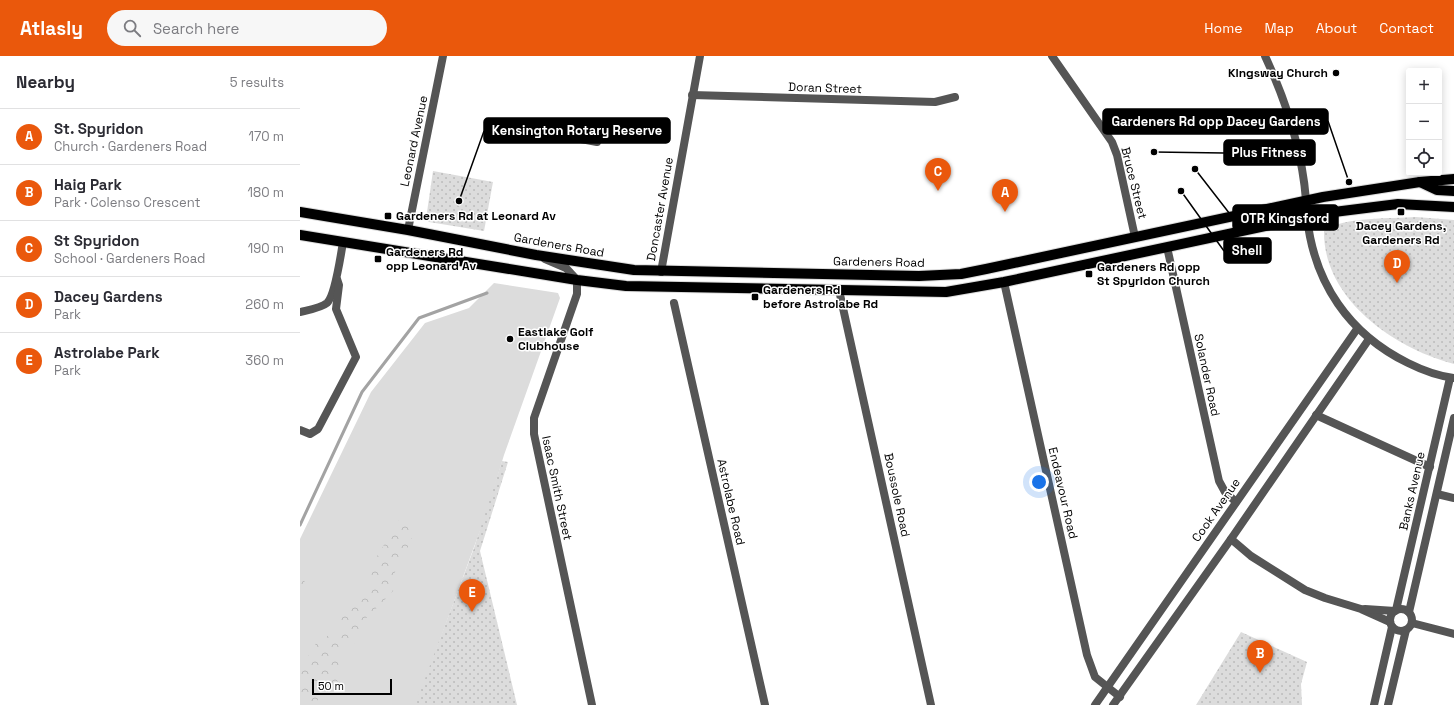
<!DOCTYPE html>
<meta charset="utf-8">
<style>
:root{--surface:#fff;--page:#f7f7f7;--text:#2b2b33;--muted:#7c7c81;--line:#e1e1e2;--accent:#ea580c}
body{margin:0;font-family:"Space Grotesk",sans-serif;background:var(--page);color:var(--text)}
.controls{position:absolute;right:12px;top:12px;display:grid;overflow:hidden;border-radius:4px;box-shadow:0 2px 10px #0003}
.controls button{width:36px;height:36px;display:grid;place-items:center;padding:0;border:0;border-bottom:1px solid var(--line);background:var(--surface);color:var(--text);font:20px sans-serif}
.scale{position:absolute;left:12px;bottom:10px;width:80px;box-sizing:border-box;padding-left:4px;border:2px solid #000;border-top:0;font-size:11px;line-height:14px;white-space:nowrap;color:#000;-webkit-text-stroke:3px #fff;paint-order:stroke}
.you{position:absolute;left:739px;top:426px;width:14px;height:14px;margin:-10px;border:3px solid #fff;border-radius:50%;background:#1a73e8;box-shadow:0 0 0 6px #1a73e833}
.badge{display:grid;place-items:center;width:26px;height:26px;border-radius:50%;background:var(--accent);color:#fff;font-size:13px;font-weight:700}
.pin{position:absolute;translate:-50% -33px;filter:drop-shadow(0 1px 2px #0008)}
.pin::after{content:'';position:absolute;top:21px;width:14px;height:12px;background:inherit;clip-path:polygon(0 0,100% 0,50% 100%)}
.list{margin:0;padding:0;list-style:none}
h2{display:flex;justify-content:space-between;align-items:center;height:52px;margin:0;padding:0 16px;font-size:17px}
h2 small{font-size:13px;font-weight:400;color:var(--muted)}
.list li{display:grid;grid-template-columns:26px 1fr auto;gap:12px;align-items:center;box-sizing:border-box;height:56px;padding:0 16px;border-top:1px solid var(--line)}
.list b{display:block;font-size:15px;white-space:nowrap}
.list p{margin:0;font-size:13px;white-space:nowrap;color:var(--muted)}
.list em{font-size:13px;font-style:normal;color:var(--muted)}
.icon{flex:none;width:22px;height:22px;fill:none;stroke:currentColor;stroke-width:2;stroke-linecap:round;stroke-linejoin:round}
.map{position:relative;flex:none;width:1154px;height:649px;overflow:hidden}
header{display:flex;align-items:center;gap:24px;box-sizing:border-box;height:56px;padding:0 20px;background:var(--accent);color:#fff}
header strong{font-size:19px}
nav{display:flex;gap:22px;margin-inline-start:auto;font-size:14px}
.search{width:280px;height:36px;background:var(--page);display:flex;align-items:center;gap:10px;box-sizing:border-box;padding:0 14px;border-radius:22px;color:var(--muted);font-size:15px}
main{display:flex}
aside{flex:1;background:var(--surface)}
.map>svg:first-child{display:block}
.green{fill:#dcdcdc}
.forest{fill:url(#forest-crowns)}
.park{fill:url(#park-dots)}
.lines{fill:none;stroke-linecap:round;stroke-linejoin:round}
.stream{stroke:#a3a3a3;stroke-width:3}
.primary-casing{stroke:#dbdbdb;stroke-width:12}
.minor{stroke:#555;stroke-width:8}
.tertiary{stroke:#555;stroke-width:8}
.primary{stroke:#000;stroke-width:10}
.poi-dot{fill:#000;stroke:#fff;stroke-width:1.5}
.labels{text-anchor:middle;stroke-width:3;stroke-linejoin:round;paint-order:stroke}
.poi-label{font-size:12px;font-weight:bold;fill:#000;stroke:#fff;text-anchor:start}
.street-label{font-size:12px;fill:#000;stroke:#fff}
.leader{fill:none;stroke:#000;stroke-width:1.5}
.callout-dot{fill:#000;stroke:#fff;stroke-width:1.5}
.callout{fill:#000;stroke:#000;stroke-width:1.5}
.callout-label{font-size:13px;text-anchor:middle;font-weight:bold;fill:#fff}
</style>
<header>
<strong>Atlasly</strong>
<div class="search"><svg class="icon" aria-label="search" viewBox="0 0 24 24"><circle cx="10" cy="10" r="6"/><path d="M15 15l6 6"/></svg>Search here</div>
<nav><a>Home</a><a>Map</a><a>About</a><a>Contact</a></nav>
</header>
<main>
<aside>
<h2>Nearby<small>5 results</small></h2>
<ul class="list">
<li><span class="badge">A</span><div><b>St. Spyridon</b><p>Church · Gardeners Road</p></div><em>170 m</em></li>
<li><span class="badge">B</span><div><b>Haig Park</b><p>Park · Colenso Crescent</p></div><em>180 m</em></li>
<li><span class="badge">C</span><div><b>St Spyridon</b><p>School · Gardeners Road</p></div><em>190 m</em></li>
<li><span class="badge">D</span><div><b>Dacey Gardens</b><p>Park</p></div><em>260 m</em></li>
<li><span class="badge">E</span><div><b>Astrolabe Park</b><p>Park</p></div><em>360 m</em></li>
</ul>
</aside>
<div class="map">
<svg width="1154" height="649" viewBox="0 0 1154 649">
<defs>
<pattern id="forest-crowns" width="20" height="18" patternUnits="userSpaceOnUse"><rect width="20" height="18" fill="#dcdcdc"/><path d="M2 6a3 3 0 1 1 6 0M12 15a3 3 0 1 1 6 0" fill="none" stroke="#bbb"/></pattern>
<pattern id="park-dots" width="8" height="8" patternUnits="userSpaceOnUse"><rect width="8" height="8" fill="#dcdcdc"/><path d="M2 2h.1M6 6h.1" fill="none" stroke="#bbb" stroke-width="1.8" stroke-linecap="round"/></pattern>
</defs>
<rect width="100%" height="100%" fill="#fff"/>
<!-- green -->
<polygon class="green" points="194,227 258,237 260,242 204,399 185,461 116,649 0,649 0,483 71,336 125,267 169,252"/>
<!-- forest -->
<g class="forest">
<polygon points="99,464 111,465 112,483 95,516 93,535 79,550 67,560 64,574 58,586 42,591 38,612 37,636 19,642 14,649 0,649 0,613 18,584 39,575 41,561 48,550 51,539 61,538 73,527 70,512"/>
<polygon points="2,521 8,531 0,538 0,522"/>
</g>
<!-- park -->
<g class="park">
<polygon points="133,115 193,126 184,175 129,166 126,163"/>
<path d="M1116,161l38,3v144c-60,-16 -131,-65 -130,-133 20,-15 68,-12 92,-14z"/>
<polygon points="202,405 208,406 180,495 217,649 115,649 174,492"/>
<polygon points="941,576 1007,606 1001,628 1002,649 896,649"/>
</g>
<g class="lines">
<!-- stream -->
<polyline class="stream" points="0,469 62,336 119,262 187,237"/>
<!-- primary casing -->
<g class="primary-casing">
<g id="primary">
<polyline points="1120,126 1137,134 1154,135"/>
<polyline points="0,156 108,174 236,199 334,214 619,220 661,218 686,213 1023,141 1120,126 1154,123"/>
<polyline points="0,179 277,224 326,230 646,236 704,226 1026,157 1098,148 1154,151"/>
</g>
</g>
<!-- minor -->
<g class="minor">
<polyline points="752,0 812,86 817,99 835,181"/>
<polyline points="392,39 635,46 655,41"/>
<polyline points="249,77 297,86"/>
<polyline points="1006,144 1007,161"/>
<polyline points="108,174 143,0"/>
<polyline points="867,191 919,425 925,436 936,446"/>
<polyline points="245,203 266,212 277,224 277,238 234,362 234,378 292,649"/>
<polyline points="361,216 400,0"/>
<polyline points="704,226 787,599 795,621 820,641"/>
<polyline points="539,234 631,649"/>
<polyline points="374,247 465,649"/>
<path d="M0,256c8,-2 21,-4 27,-9 8,-7 14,-49 16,-61"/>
<polyline points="1016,359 1130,411"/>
<polyline points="0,374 10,378 18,373 56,301 36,253 39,229 37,223"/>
<polyline points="1137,438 1154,442"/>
<polyline points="931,483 951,500 1005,534 1025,542 1061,553 1090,566"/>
<polyline points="1065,553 1095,555"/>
<polyline points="1112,567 1154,578"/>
<polyline points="795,649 1057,273"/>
<polyline points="813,649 931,483 1069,283"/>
</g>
<!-- tertiary -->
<g class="tertiary">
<path d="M965,0c21,45 37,94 41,144"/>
<path d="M1007,161c7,66 42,117 101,146 14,7 30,13 46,15"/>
<circle cx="1101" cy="564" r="11"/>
<polyline points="1096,554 1150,322"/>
<polyline points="1109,556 1154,362"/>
<polyline points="1074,649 1092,571"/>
<polyline points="1088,649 1106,574"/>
</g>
<!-- primary -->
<use href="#primary" class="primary"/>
</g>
<!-- markers -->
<g class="poi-dot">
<circle cx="1036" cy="17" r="4"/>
<rect x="1097" y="152" width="8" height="8" rx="2"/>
<rect x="84" y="156" width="8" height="8" rx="2"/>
<rect x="74" y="199" width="8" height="8" rx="2"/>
<rect x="785" y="214" width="8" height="8" rx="2"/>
<rect x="451" y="237" width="8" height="8" rx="2"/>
<circle cx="210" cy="283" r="4"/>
</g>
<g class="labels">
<!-- poi labels -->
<g class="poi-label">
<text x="1028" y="21" text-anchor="end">Kingsway Church</text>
<text x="96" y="164">Gardeners Rd at Leonard Av</text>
<text x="1101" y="174" text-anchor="middle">Dacey Gardens,<tspan x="1101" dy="14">Gardeners Rd</tspan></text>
<text x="86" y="200">Gardeners Rd<tspan x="86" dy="14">opp Leonard Av</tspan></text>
<text x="797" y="215">Gardeners Rd opp<tspan x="797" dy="14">St Spyridon Church</tspan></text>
<text x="463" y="238">Gardeners Rd<tspan x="463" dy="14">before Astrolabe Rd</tspan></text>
<text x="218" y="280">Eastlake Golf<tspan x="218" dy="14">Clubhouse</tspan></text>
</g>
<!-- street labels -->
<g class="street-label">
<text transform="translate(525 32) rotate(2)" y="4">Doran Street</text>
<text transform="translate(114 85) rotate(-78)" y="4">Leonard Avenue</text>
<text transform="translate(834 127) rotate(76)" y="4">Bruce Street</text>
<text transform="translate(360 153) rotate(-80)" y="4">Doncaster Avenue</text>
<text transform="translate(259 189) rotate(10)" y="4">Gardeners Road</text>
<text transform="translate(579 206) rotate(1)" y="4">Gardeners Road</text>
<text transform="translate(907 319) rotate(78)" y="4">Solander Road</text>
<text transform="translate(257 432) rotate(78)" y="4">Isaac Smith Street</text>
<text transform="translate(1112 435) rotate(-77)" y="4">Banks Avenue</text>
<text transform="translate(763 437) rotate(77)" y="4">Endeavour Road</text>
<text transform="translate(597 439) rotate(78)" y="4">Boussole Road</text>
<text transform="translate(431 446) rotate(77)" y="4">Astrolabe Road</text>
<text transform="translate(916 454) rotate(-55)" y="4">Cook Avenue</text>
</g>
</g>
<!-- callouts -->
<path class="leader" d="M1049 126L1028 65M159 145L184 75M854 96L924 97M895 113L933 162M881 135L924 195"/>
<g class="callout-dot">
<circle cx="1049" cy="126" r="4"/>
<circle cx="159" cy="145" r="4"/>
<circle cx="854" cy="96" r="4"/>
<circle cx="895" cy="113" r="4"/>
<circle cx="881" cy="135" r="4"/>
</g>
<g class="callout">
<rect x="803" y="53" width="225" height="25" rx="4"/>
<rect x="184" y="62" width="186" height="25" rx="4"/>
<rect x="924" y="84" width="91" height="25" rx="4"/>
<rect x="933" y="149" width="105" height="25" rx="4"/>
<rect x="924" y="182" width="47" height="25" rx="4"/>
</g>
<g class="callout-label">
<text x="916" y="70">Gardeners Rd opp Dacey Gardens</text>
<text x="277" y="79">Kensington Rotary Reserve</text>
<text x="969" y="101">Plus Fitness</text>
<text x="985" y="167">OTR Kingsford</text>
<text x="947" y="199">Shell</text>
</g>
</svg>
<div class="controls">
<button>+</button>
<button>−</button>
<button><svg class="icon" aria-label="locate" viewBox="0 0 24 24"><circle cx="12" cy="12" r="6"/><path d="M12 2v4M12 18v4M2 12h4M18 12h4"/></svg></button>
</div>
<div class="scale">50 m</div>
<div class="you"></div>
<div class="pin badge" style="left:705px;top:156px">A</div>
<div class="pin badge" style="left:960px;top:617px">B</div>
<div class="pin badge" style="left:638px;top:135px">C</div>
<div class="pin badge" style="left:1097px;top:227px">D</div>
<div class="pin badge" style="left:172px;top:556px">E</div>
</div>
</main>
